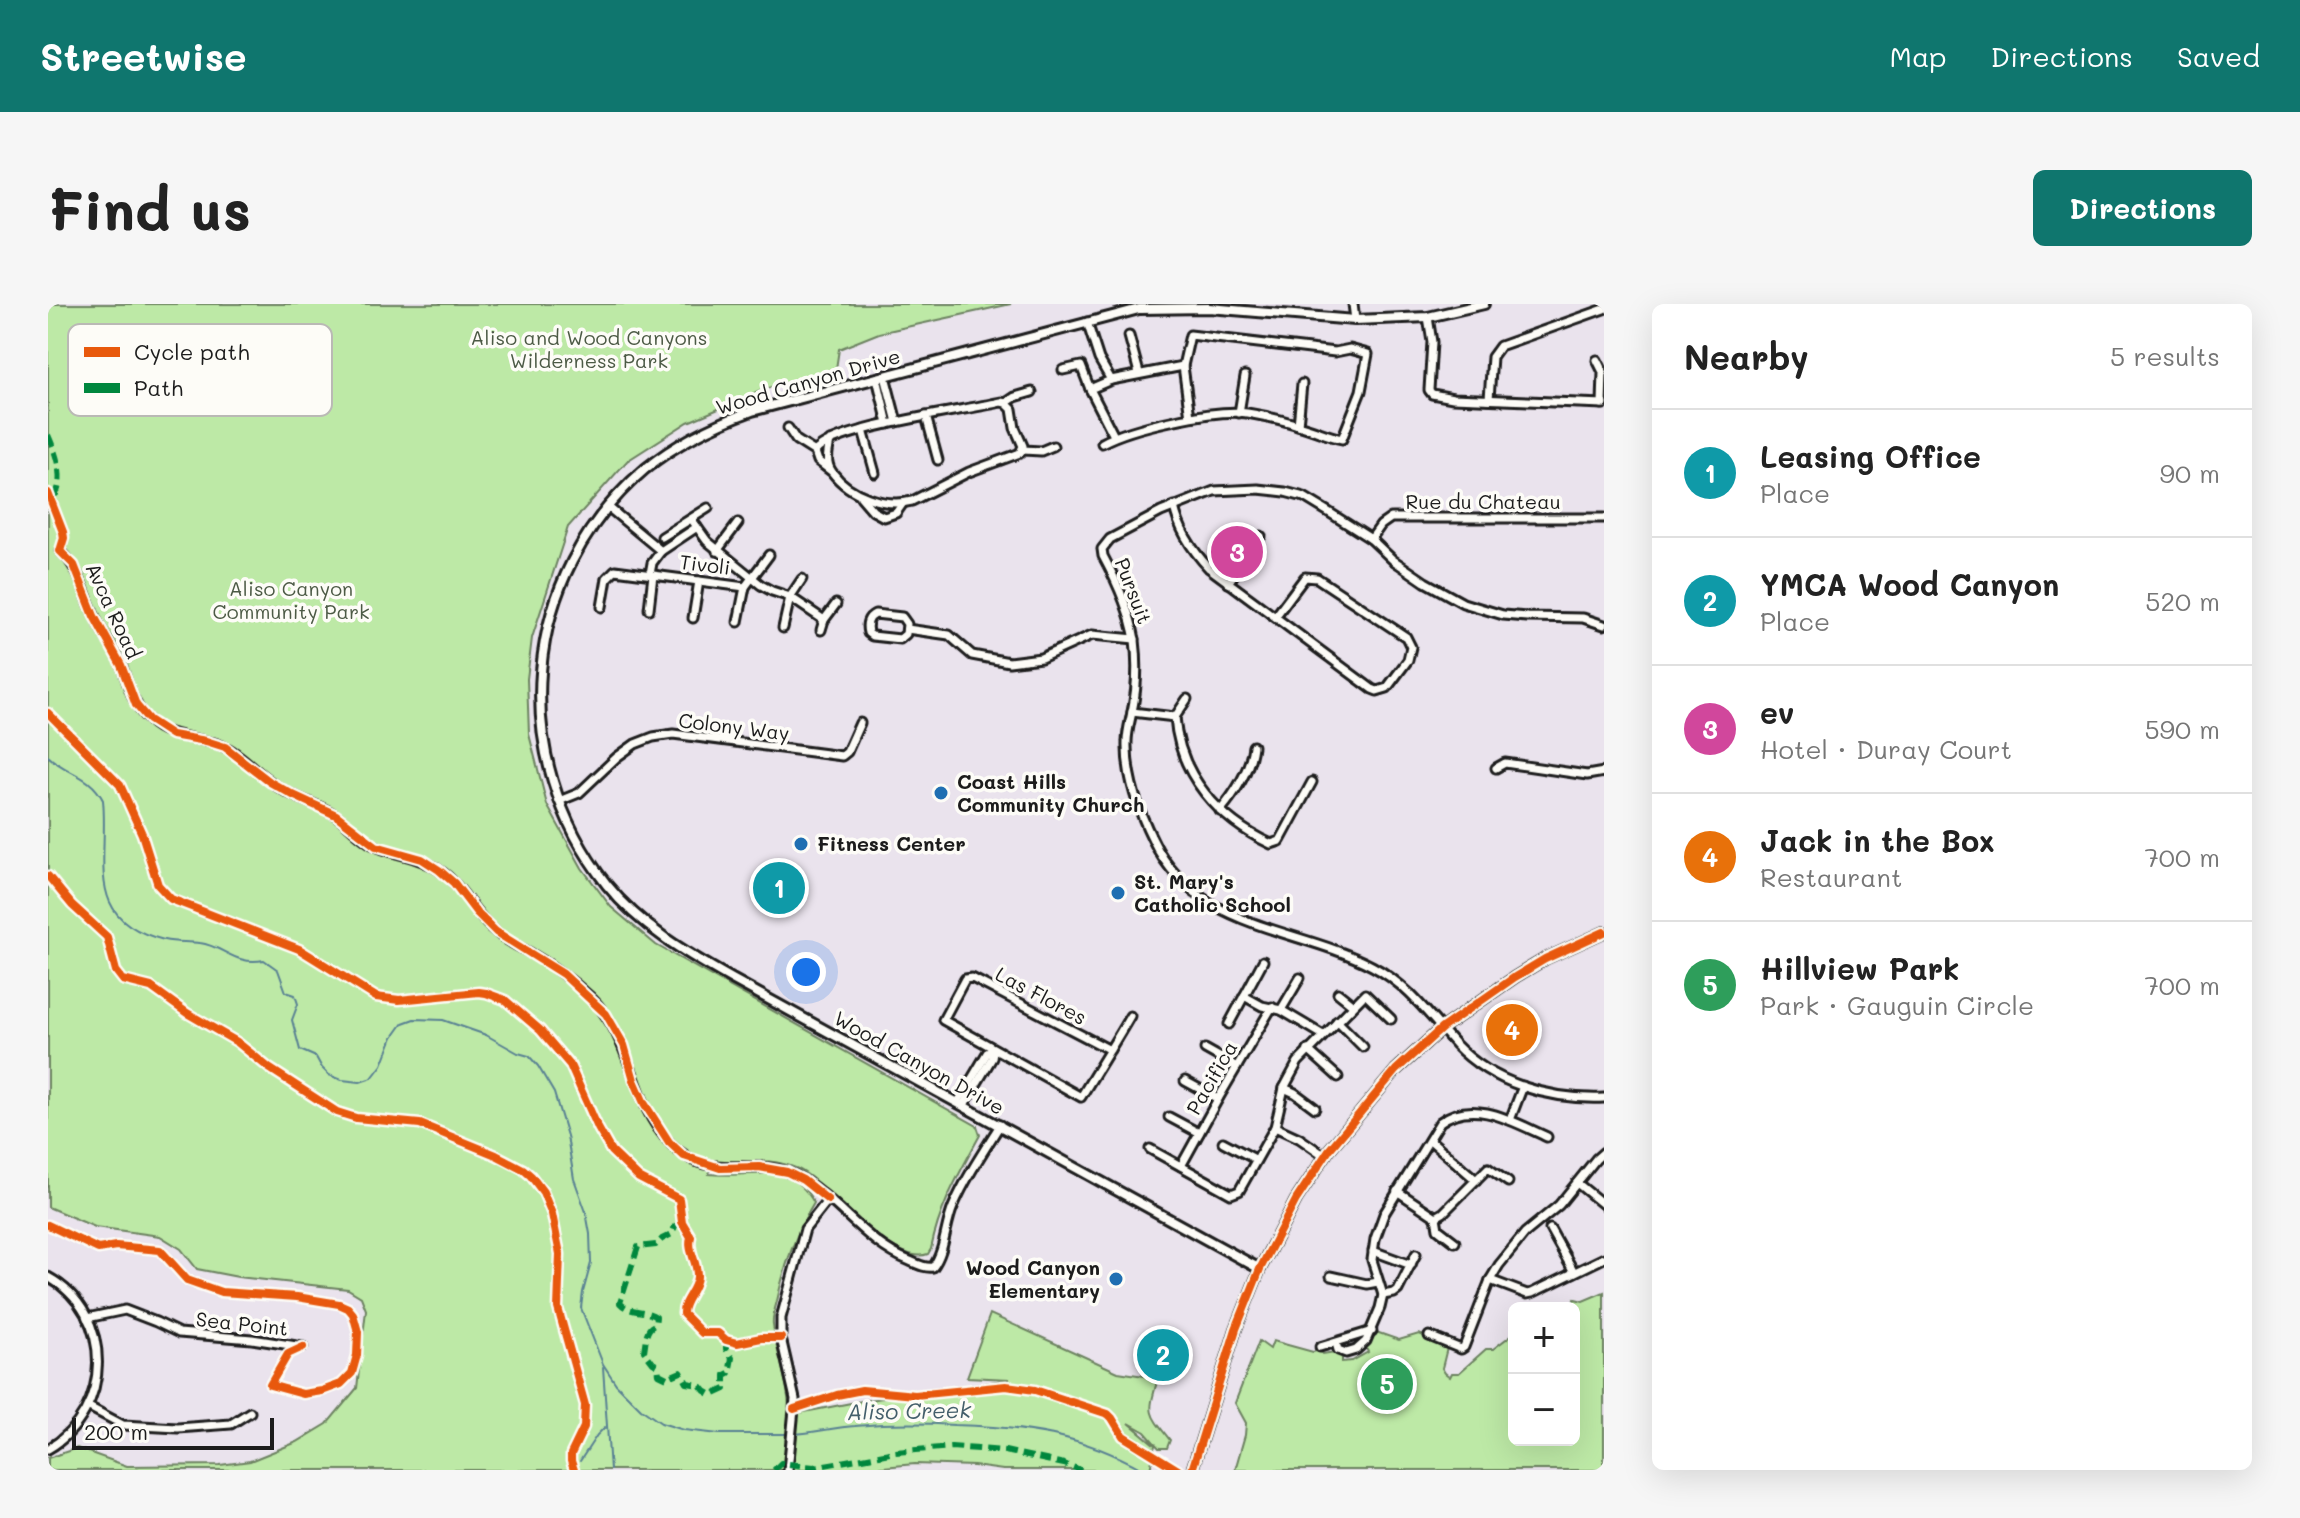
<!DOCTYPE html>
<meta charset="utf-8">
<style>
:root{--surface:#fff;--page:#f6f6f6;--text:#222;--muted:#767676;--line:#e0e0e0;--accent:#0f766e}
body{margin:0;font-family:Mali,sans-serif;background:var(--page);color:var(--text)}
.controls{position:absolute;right:24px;bottom:24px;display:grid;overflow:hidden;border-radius:12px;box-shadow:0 8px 32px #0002}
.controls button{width:72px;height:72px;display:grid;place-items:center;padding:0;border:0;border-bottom:2px solid var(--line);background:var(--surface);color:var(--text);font:40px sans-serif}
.scale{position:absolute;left:24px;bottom:20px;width:202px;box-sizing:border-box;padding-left:8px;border:4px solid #1c1c1c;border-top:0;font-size:22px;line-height:28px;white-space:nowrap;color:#1c1c1c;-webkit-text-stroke:6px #fdfcf7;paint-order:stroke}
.you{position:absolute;left:758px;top:668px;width:28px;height:28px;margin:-20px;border:6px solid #fff;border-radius:50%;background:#1a73e8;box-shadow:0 0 0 12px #1a73e833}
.badge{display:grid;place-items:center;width:52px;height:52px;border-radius:50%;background:var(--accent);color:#fff;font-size:26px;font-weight:700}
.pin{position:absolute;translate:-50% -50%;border:4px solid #fff;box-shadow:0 2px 8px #0006}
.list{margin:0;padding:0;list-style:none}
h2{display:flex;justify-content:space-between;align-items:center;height:104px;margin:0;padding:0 32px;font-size:34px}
h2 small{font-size:26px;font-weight:400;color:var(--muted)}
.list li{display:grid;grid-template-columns:52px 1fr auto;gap:24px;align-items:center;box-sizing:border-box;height:128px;padding:0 32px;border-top:2px solid var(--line)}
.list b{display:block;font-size:30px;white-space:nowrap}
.list p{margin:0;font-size:26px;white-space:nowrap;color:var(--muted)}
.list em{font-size:26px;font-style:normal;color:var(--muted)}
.map{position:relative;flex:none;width:1556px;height:1166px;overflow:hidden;border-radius:12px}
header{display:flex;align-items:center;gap:48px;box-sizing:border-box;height:112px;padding:0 40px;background:var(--accent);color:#fff}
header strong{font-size:38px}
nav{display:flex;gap:44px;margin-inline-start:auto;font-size:28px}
.intro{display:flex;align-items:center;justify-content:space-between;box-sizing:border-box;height:192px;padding:0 48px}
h1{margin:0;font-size:56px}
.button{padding:20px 36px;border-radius:12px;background:var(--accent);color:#fff;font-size:28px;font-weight:700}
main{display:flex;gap:48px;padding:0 48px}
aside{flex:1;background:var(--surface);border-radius:12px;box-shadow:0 8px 32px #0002}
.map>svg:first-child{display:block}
.green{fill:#bde9a6;stroke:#6c8261;stroke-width:2}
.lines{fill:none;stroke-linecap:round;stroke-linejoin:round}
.stream{stroke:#598193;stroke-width:2}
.minor-casing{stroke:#1c1c1c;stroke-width:13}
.major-casing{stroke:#1c1c1c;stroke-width:14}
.minor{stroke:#fdfcf7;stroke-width:7}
.major{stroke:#fdfcf7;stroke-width:8}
.quiet{stroke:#00873e;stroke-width:6;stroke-dasharray:12 6;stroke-linecap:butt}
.cycleway-casing{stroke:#fdfcf7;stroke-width:13}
.cycleway{stroke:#e8590c;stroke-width:8}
.poi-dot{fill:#1f6fb2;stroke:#fdfcf7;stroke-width:3}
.labels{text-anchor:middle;stroke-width:7;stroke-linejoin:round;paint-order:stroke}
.park-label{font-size:20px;fill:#4c5a45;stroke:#fdfcf7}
.street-label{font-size:20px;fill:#1c1c1c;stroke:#fdfcf7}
.poi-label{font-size:20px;font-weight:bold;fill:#1c1c1c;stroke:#fdfcf7;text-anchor:start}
.water-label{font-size:22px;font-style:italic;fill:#445f6b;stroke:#fdfcf7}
.key{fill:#fdfcf7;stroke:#bab9b5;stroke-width:2}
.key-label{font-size:22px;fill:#1c1c1c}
</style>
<header>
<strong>Streetwise</strong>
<nav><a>Map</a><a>Directions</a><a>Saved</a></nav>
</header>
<div class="intro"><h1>Find us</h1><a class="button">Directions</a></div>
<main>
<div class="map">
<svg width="1556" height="1166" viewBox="0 0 1556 1166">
<rect width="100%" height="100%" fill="#eae3ed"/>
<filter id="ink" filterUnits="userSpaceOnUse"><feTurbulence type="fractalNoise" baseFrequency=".0125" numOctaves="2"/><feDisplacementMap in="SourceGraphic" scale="16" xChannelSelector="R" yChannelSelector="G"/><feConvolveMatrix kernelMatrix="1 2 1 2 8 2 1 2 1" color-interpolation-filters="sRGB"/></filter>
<g filter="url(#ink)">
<!-- green -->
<g class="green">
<path d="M0,0h963l-132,29 -40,16 -3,20 -68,19 -80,34 -61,39 -59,66 -36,111 -5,41 2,55 18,71 35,63 29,39 45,38 321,181 3,9c-21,39 -40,70 -49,114l-3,5c-35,14 -98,-69 -130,-85 -28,-13 -56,-6 -85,-8l-4,13c39,5 82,-15 105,29 -19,31 -29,62 -37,98 -2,7 -5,16 -4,24 3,29 17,59 16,90l67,-13 154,-23 -43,-2 23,-63 128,58 40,6c-10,36 -11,33 12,62l-3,8h-8l-14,-16 -16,-9 26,22 -5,25h-147l-29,-4 -59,-2 -64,6h-803v-12l29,-10 50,18 93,-1 30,-4 47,-19 30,-18 30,-36 9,-78 -5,-13 -13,-8 -110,-12 -41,-8 -16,-20 -21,-13 -65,-9 -47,-20z"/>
<polygon points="1556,988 1556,1166 1187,1166 1197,1131 1198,1119 1187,1099 1211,1037 1222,1045 1225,1037 1265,1048 1272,1046 1275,1050 1287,1048 1294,1053 1294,1058 1304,1057 1320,1048 1318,1044 1328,1028 1351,1036 1371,1030 1379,1033 1380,1037 1399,1044 1394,1064 1397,1069 1402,1073 1404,1069 1411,1069 1438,1045 1445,1045 1466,1029 1466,1136 1526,1136 1526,1004 1520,1004 1527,995 1535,997"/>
</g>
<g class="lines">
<!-- stream -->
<g class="stream">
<path d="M0,452c18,18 42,18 55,44 6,61 -21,120 61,140 12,3 24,1 36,3 24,3 35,23 64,17l14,10 8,22 9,3 3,9 -6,16 8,30 16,7 6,11 7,7 13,5 18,2 12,-4 10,-13 11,-28 10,-14 11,-4 29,1 43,15 32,18 11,3 9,10 16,27 13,43 7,43 12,33 4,22 1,29 -8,29 -2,16 22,56 13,20 25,25 20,14 23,7 35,4h68"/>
<polyline points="555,1063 562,1166"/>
<path d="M746,1130c20,-1 41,-7 61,-8 33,-3 66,-3 99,-1 72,2 126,9 190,45"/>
<polyline points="532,1157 549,1131 557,1123"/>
</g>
<!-- minor casing -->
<g class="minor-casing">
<g id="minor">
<polyline points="1305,0 1307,16"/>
<polyline points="1380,13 1384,38 1381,86 1384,90 1405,94 1556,100"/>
<polyline points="1039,18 1051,55 1063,76"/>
<polyline points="1081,32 1091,69"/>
<polyline points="1549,56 1555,68 1554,100"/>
<polyline points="1015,66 1033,62 1042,85"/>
<polyline points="837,72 849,118"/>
<polyline points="829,74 840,120"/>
<polyline points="1441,95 1444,53 1452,42 1556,5"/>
<polyline points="958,99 967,93 984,88"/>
<polyline points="1191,109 1197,72"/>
<polyline points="878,112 890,156"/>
<polyline points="1250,121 1254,80"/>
<polyline points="740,124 748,136 767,148"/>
<polyline points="815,126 827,169"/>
<polyline points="1066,132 1042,85 1063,76 1135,62"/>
<path d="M782,137c-2,10 -5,22 2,31 17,23 53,36 80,29l57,-29 51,-19 3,-7 -8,-18 -3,-19 -6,-6 -5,-1c-34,8 -170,26 -186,50l3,9 13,10"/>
<path d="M1054,139c29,-16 112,-34 145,-30 18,3 37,7 54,13 14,4 27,10 41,13l19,-48 7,-37 -18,-5 -15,3 -145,-17 -7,31 7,51"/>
<polyline points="975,146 993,147 1005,142"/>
<polyline points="813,193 825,207 836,213 848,209 855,199"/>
<path d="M1126,202c5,25 18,44 35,62l163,121 5,2 10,-3 21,-28 3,-13 -5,-10 -89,-59 -12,-1 -30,40"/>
<polyline points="560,203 613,247 649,223"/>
<polyline points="644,216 659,237 713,281 724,287 742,293 776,316"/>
<polyline points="614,233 660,204"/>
<polyline points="1323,235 1333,221 1343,214 1556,214"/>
<path d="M12,247c21,17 24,45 36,68 8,17 19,31 26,48 7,19 11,39 27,53 24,23 56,14 83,31 17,11 30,27 48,37 17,11 37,16 54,26 14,9 24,22 38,30 22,12 47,11 67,26 24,16 34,44 57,62 11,9 24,15 36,22 21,12 40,26 58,43 45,43 38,101 80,146 40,43 86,9 130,35 41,24 65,65 110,83 9,4 15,7 23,6 12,-16 12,-41 20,-60 12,-28 30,-55 47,-82"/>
<polyline points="669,247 690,219"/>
<polyline points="602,270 604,259 613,247"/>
<polyline points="1180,279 1213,232"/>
<polyline points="554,303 559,274 567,266 697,283 721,251"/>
<polyline points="601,305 605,271"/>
<path d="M827,310l27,3 5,7 -1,10 -6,5 -28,-3 -4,-3c-2,-8 -1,-15 7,-19z"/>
<polyline points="645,314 651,277"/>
<polyline points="690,318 697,283"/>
<path d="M1556,321l-21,-7 -56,-1 -24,-2 -40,-12 -38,-21 -32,-22 -22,-21 -44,-28 -23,-14 -19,-5 -27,-3 -44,2 -53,21 -51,27 -8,10 1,7c14,26 27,54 32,84 3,24 2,49 -3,72 -2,10 -5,20 -5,30 -1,34 11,68 26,98 42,90 143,86 219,126 35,18 57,49 83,78 38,40 95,56 149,54"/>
<polyline points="735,324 742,293 754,275"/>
<polyline points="859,325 901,331 924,351 961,358 993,354 1044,331 1087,335"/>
<polyline points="773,326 776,316 788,300"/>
<path d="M1084,408l43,5c4,58 44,103 96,127l9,-3 32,-59"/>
<polyline points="1127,413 1139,395"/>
<polyline points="1448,464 1457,459 1539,471 1556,468"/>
<polyline points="511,497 531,489 569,453 587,440 605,433 625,430 794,452 799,448 812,419"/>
<path d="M1172,507c16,-19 30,-40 33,-65"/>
<polyline points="1290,689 1305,701"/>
<polyline points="1196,692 1214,702 1233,706 1275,731"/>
<polyline points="1233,706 1252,674"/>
<polyline points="1289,717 1315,743"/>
<polyline points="1181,720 1215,657"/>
<polyline points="1157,745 1189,763"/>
<path d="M1062,746l-138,-72 -7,1 -22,41 138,77c16,-27 33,-53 49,-81"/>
<polyline points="1260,746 1290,773"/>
<polyline points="1137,777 1170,795"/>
<polyline points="1236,784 1247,789 1267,804"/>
<polyline points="910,798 939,749 945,746"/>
<polyline points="916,801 944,754 945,746"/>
<polyline points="1121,813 1151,829"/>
<polyline points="1462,816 1475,782"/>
<polyline points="1227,823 1251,834 1277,852"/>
<polyline points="1382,836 1428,876"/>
<polyline points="1175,838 1207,855"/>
<polyline points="1102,845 1183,890 1191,887 1227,823 1236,784 1250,758 1317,690 1343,715"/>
<polyline points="1556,848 1548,855 1511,901 1477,929 1451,961 1442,976 1479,990 1484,989 1556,954"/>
<polyline points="1133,862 1170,795 1224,703"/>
<polyline points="1529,879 1556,901"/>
<polyline points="1349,887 1388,913 1390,925 1407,938"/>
<polyline points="1388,913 1395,909 1440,864 1460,878"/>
<polyline points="1502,925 1526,968"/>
<polyline points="1325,947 1363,961"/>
<polyline points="1283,972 1319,980 1330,978"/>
<path d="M0,973c67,37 65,134 0,172"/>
<polyline points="1335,991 1346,989 1350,986 1368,950"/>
<polyline points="39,1014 77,1006 108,1018 131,1029 204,1035 255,1043"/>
<polyline points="1381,1032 1413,1045 1416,1043 1442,976"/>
<path d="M1288,1039l2,7 8,3 10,-3 10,-9 14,-33 3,-13 -11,-35 3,-21 9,-25 56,-92c33,-25 74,0 107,15"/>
<polyline points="1272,1043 1324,1027"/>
<polyline points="41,1103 75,1121 130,1124 183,1120 202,1108"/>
<polyline points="740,1166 747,1095 733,1034 733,1014 757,925 780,896"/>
</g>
</g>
<!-- major casing -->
<g class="major-casing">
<g id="major">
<path d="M1212,965l-528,-290c-46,-26 -91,-52 -125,-94 -101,-129 -87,-309 38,-416 32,-26 68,-44 107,-58l387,-102 70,-1 146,12 73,-3 56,-13"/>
<polyline points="1144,1166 1188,1025 1212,965 1248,896 1281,846 1348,766 1394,724 1467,673 1497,655 1556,628"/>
</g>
</g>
<!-- minor -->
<use href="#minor" class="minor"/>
<!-- major -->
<use href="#major" class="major"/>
<!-- quiet -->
<g class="quiet">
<path d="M0,131c7,16 17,42 8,59l-7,1"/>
<path d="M634,918l-7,4 -3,8 -10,5 -6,6 -18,2 -18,56c10,11 25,6 36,14l-1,8c-10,3 -9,16 -11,26l9,12 5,3 1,8 8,4 14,-6 6,11 13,2 5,6 7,4 13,-6v-14l4,-2 3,-15 -6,-9v-9"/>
<polyline points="726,1166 733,1159 766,1163 847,1148 903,1143 957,1147 1016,1160 1033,1166"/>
</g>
<!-- cycleway casing -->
<g class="cycleway-casing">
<g id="cycleway">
<polyline points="0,189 15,228 16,234 12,247 26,261 46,312 73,361 88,401 101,416 124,431 158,437 177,443 222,478 245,491 288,511 328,542 374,555 391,566 406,579 429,609 448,628 515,670 558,710 576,741 586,776 596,799 621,838 636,852 672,864 711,863 739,868 755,876 780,896"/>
<path d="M0,409l72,72 22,49 16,51 13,14 128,50 77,48 23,3 80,-8 7,1 19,7 35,30 30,35 28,63 13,23 28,27 40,21 3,23 9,15c-4,14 7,25 6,40 -1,14 -15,24 -14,37l19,19h16l8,7 11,3 24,-5h20"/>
<polyline points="0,572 24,601 59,633 68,667 75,676 103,683 139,709 189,738 221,764 289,808 308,814 372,820 448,851 475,865 483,872 495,888 504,910 512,950 510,1004 537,1101 536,1123 523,1150 523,1157 526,1166"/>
<polyline points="0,921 50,945 68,942 112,946 139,976 173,988 249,993 291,1000 300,1004 305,1010 310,1028 309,1051 304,1069 293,1080 274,1087 255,1090 222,1081 240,1050 255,1043"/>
<polyline points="746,1105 789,1091 814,1086 867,1091 958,1082 987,1086 1060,1110 1064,1114 1075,1132 1130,1166"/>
<polyline points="1144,1166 1188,1025 1212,965 1248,896 1281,846 1348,766 1394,724 1467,673 1497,655 1556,628"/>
</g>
</g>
<!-- cycleway -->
<use href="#cycleway" class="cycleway"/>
</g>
</g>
<!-- markers -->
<g class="poi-dot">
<circle cx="893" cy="489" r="8"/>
<circle cx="753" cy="540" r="8"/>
<circle cx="1070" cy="589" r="8"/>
<circle cx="1068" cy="975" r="8"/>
</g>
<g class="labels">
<!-- park labels -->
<g class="park-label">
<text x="541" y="41">Aliso and Wood Canyons<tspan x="541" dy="23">Wilderness Park</tspan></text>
<text x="243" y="292">Aliso Canyon<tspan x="243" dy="23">Community Park</tspan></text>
</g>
<!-- street labels -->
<g class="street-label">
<text transform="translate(760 78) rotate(-16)" y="7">Wood Canyon Drive</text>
<text x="1435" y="205">Rue du Chateau</text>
<text transform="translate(657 261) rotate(7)" y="7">Tivoli</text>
<text transform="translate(1085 287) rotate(69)" y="7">Pursuit</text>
<text transform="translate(65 307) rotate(65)" y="7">Avca Road</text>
<text transform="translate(686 423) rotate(7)" y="7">Colony Way</text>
<text transform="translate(993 692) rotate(28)" y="7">Las Flores</text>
<text transform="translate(871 759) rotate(29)" y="7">Wood Canyon Drive</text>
<text transform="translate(1164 774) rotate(-60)" y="7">Pacifica</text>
<text transform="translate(194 1020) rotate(6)" y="7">Sea Point</text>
</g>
<!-- poi labels -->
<g class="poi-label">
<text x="909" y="485">Coast Hills<tspan x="909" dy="23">Community Church</tspan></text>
<text x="769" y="547">Fitness Center</text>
<text x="1086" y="585">St. Mary's<tspan x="1086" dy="23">Catholic School</tspan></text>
<text x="1052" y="971" text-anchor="end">Wood Canyon<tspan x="1052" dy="23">Elementary</tspan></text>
</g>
<!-- water labels -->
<g class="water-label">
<text transform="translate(861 1107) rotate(-1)" y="8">Aliso Creek</text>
</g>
</g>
<!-- legend -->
<rect x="20" y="20" width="264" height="92" rx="12" class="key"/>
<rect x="36" y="43" width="36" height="10" fill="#e8590c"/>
<rect x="36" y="79" width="36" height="10" fill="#00873e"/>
<g class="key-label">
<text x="86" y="56">Cycle path</text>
<text x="86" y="92">Path</text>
</g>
</svg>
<div class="controls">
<button>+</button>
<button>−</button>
</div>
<div class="scale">200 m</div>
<div class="you"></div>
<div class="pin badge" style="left:731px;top:584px;background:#0f9aa8">1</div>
<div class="pin badge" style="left:1115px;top:1051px;background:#0f9aa8">2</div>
<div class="pin badge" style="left:1189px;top:248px;background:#d1479c">3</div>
<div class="pin badge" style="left:1464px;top:726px;background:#e8710a">4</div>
<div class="pin badge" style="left:1339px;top:1080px;background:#2e9e5b">5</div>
</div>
<aside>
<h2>Nearby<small>5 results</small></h2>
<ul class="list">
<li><span class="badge" style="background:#0f9aa8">1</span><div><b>Leasing Office</b><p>Place</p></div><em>90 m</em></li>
<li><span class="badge" style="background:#0f9aa8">2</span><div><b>YMCA Wood Canyon</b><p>Place</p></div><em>520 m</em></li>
<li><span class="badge" style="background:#d1479c">3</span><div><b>ev</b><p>Hotel · Duray Court</p></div><em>590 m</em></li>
<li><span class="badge" style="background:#e8710a">4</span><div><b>Jack in the Box</b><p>Restaurant</p></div><em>700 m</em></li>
<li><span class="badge" style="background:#2e9e5b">5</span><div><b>Hillview Park</b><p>Park · Gauguin Circle</p></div><em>700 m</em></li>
</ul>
</aside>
</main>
